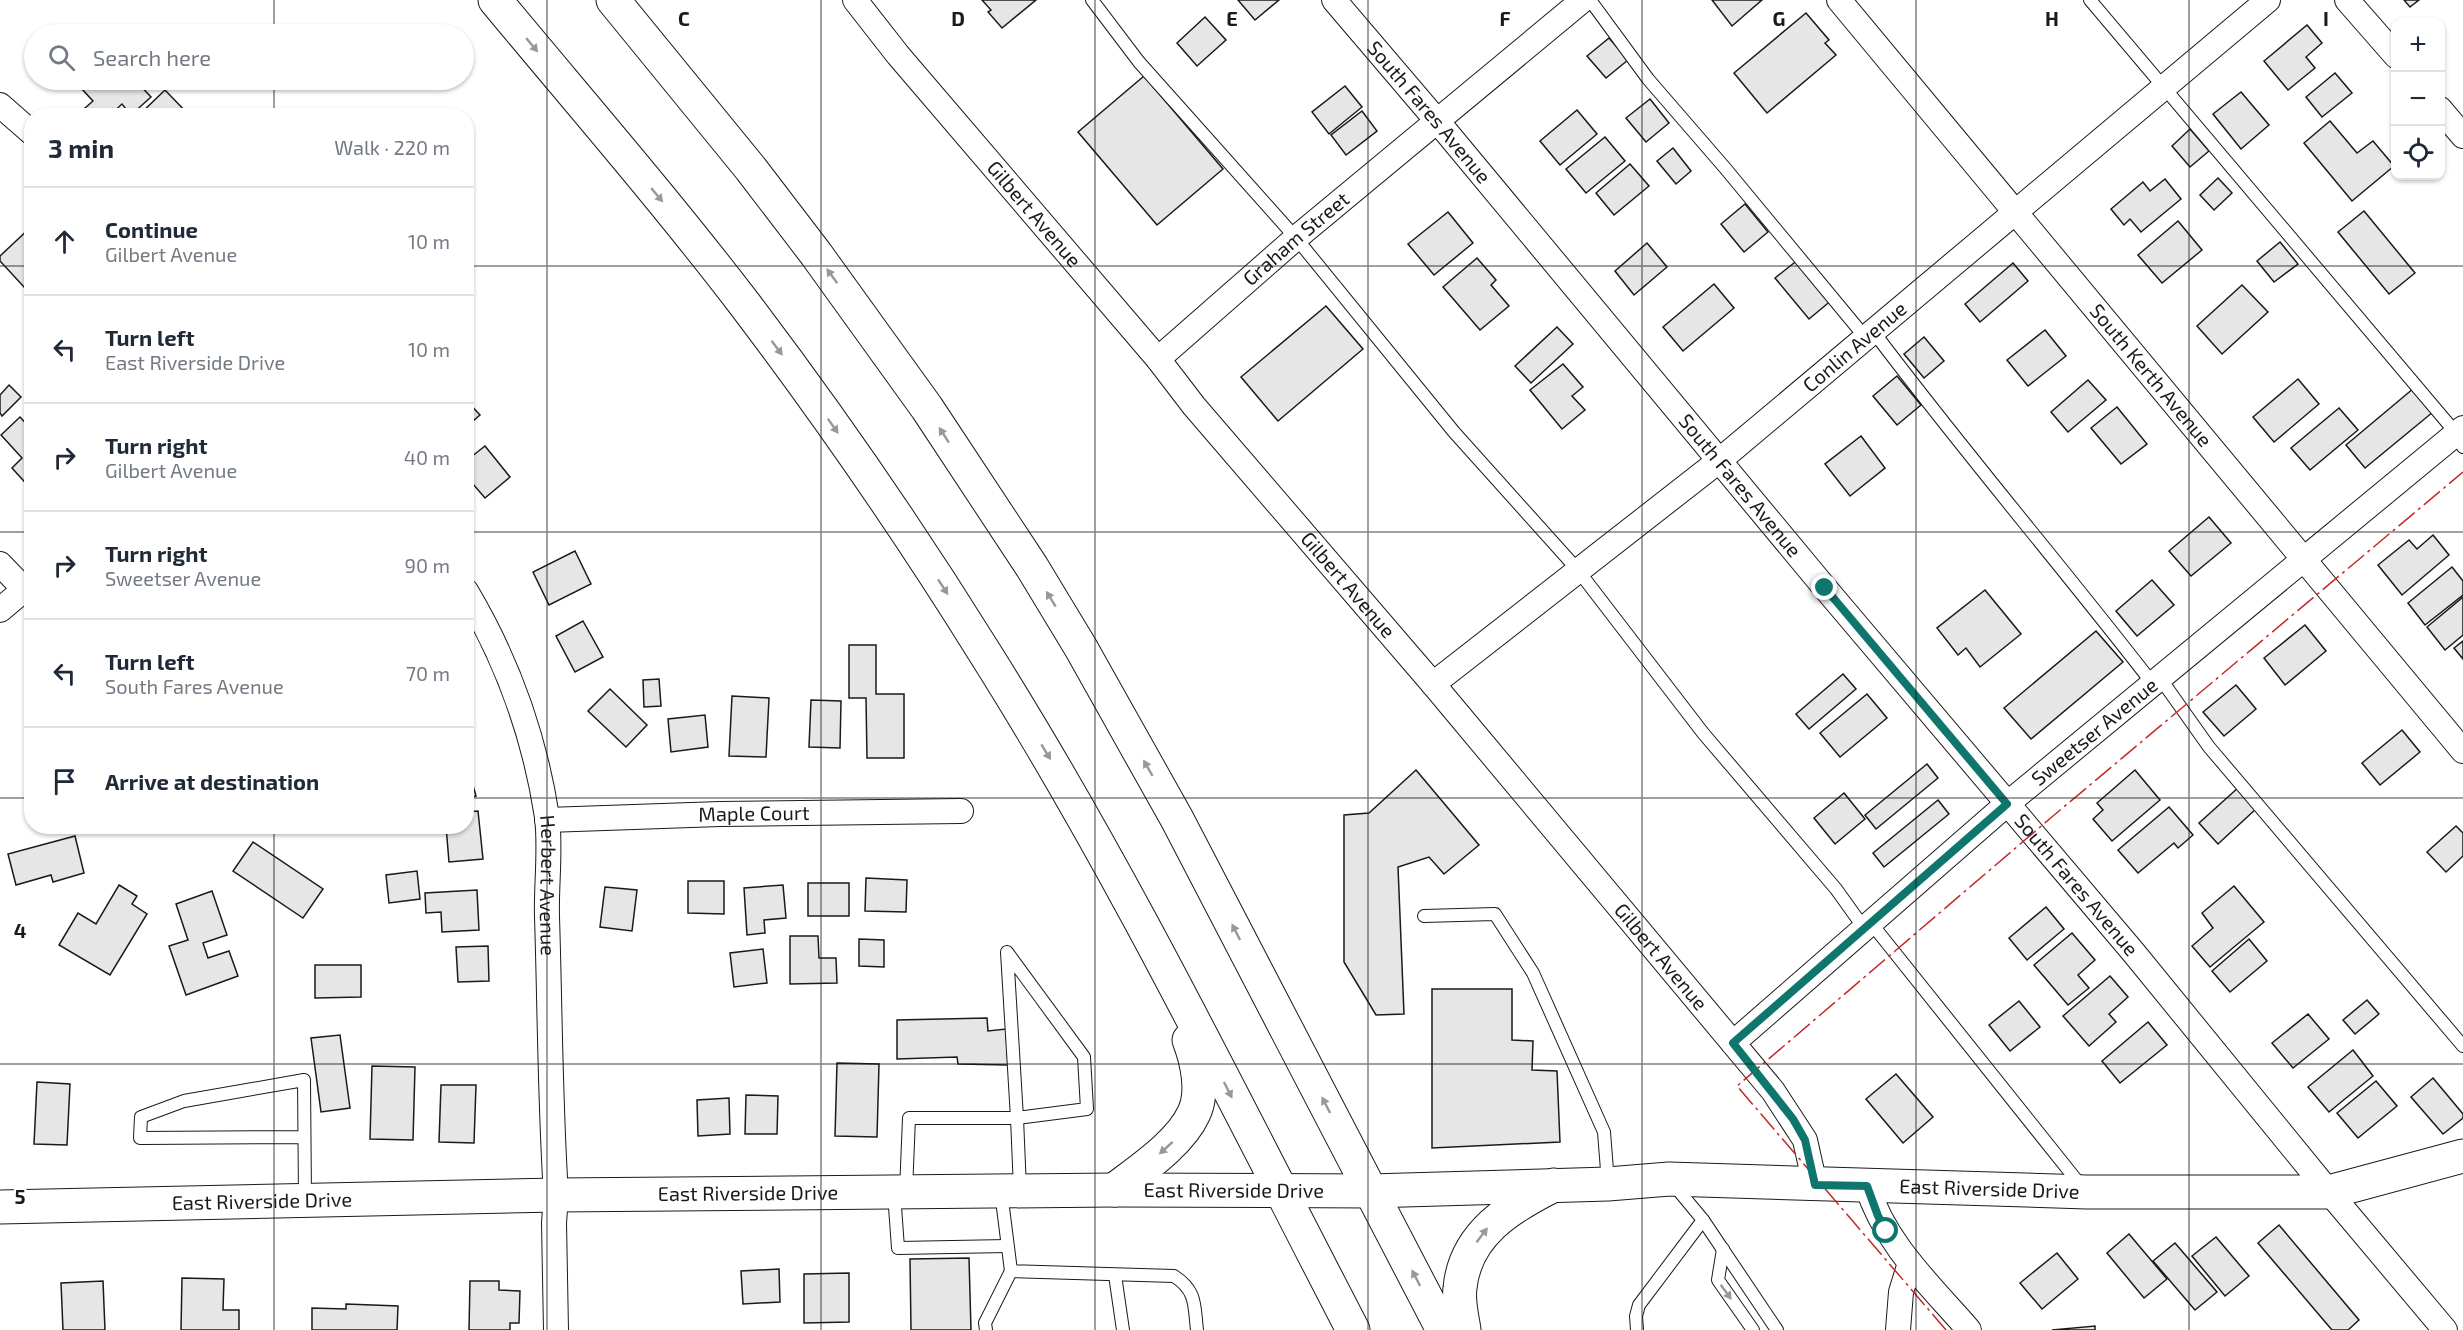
<!DOCTYPE html>
<meta charset="utf-8">
<style>
:root{--surface:#fff;--page:#f2f2f3;--text:#1f2937;--muted:#747a83;--line:#e0e1e3}
body{margin:0;font-family:"Exo 2",sans-serif;background:var(--page);color:var(--text)}
.controls{position:absolute;right:18px;top:18px;display:grid;overflow:hidden;border-radius:12px;box-shadow:0 2px 4px #0004}
.controls button{width:54px;height:54px;display:grid;place-items:center;padding:0;border:0;border-bottom:2px solid var(--line);background:var(--surface);color:var(--text);font:30px sans-serif}
.stop{position:absolute;width:18px;height:18px;margin:-14px;border:4px solid #0f766e;border-radius:50%;background:#fff}
.stop.end{background:#0f766e;border-color:#fff;box-shadow:0 2px 6px #0008}
.list{margin:0;padding:0;list-style:none}
h2{display:flex;justify-content:space-between;align-items:center;height:78px;margin:0;padding:0 24px;font-size:26px}
h2 small{font-size:20px;font-weight:400;color:var(--muted)}
.list li{display:grid;grid-template-columns:39px 1fr auto;gap:18px;align-items:center;box-sizing:border-box;height:108px;padding:0 24px;border-top:2px solid var(--line)}
.list b{display:block;font-size:22px;white-space:nowrap}
.list p{margin:0;font-size:20px;white-space:nowrap;color:var(--muted)}
.list em{font-size:20px;font-style:normal;color:var(--muted)}
.icon{flex:none;width:33px;height:33px;fill:none;stroke:currentColor;stroke-width:2;stroke-linecap:round;stroke-linejoin:round}
.map{position:relative;flex:none;width:2463px;height:1330px;overflow:hidden}
.search{position:absolute;background:var(--surface);box-shadow:0 2px 4px #0004;left:24px;top:24px;width:450px;height:66px;display:flex;align-items:center;gap:15px;box-sizing:border-box;padding:0 21px;border-radius:33px;color:var(--muted);font-size:22px}
.panel{position:absolute;background:var(--surface);box-shadow:0 2px 4px #0004;left:24px;top:108px;width:450px;height:726px;border-radius:24px}
.map>svg:first-child{display:block}
.building{fill:#e6e6e6;stroke:#1a1a1a;stroke-width:1.5}
.lines{fill:none;stroke-linecap:round;stroke-linejoin:round}
.lane-casing{stroke:#1a1a1a;stroke-width:14}
.street-casing{stroke:#1a1a1a;stroke-width:26}
.secondary-casing{stroke:#1a1a1a;stroke-width:35}
.highway-casing{stroke:#1a1a1a;stroke-width:35}
.lane{stroke:#fff;stroke-width:12}
.street{stroke:#fff;stroke-width:24}
.secondary{stroke:#fff;stroke-width:33}
.highway{stroke:#fff;stroke-width:33}
.power{stroke:#c62828;stroke-width:1.5;stroke-dasharray:21 4.5 3 4.5;stroke-linecap:butt}
.oneway{fill:#989898}
.route{stroke:#0f766e;stroke-width:8}
.grid{fill:none;stroke:#1a1a1a;stroke-width:1.5;stroke-opacity:0.55}
.labels{text-anchor:middle;stroke-width:4.5;stroke-linejoin:round;paint-order:stroke}
.street-label{font-size:20px;fill:#1a1a1a;stroke:#fff}
.grid-label{font-size:20px;text-anchor:middle;font-weight:bold;fill:#1a1a1a;stroke:#fff;stroke-width:4.5;stroke-linejoin:round;paint-order:stroke}
</style>
<div class="map">
<svg width="2463" height="1330" viewBox="0 0 2463 1330">
<rect width="100%" height="100%" fill="#fff"/>
<!-- building -->
<g class="building">
<polygon points="982,0 1036,0 1002,28 988,12 991,10"/>
<polygon points="1238,0 1279,0 1255,20"/>
<polygon points="1712,0 1762,0 1732,26"/>
<polygon points="2404,0 2419,0 2410,7"/>
<polygon points="1806,13 1829,40 1825,43 1836,55 1767,113 1734,73"/>
<polygon points="1205,17 1226,40 1197,66 1177,43"/>
<polygon points="2307,25 2322,43 2306,57 2315,68 2288,90 2264,61"/>
<polygon points="1609,38 1628,60 1606,78 1587,56"/>
<polygon points="2335,73 2352,93 2322,117 2306,97"/>
<polygon points="1144,76 1223,169 1157,225 1078,132"/>
<polygon points="88,80 135,80 151,97 131,115 122,104 109,116 93,116 85,108 93,101 80,87"/>
<polygon points="1345,86 1362,107 1329,134 1312,112"/>
<polygon points="165,90 190,116 138,116"/>
<polygon points="2241,92 2269,125 2241,149 2213,114"/>
<polygon points="1650,99 1669,123 1646,142 1626,118"/>
<polygon points="1577,110 1597,134 1560,165 1540,141"/>
<polygon points="1362,111 1377,131 1346,155 1331,135"/>
<polygon points="2330,121 2357,153 2373,141 2394,166 2352,201 2304,143"/>
<polygon points="2190,129 2209,151 2190,167 2172,146"/>
<polygon points="1605,137 1625,161 1586,193 1566,169"/>
<polygon points="1673,148 1691,171 1676,184 1657,161"/>
<polygon points="1630,164 1649,186 1614,215 1596,193"/>
<polygon points="2218,178 2232,193 2214,210 2200,195"/>
<polygon points="2165,179 2181,199 2141,232 2130,219 2124,225 2111,209 2143,182 2150,191"/>
<polygon points="1745,204 1768,232 1744,252 1721,224"/>
<polygon points="2364,211 2415,273 2389,294 2338,232"/>
<polygon points="1448,212 1473,243 1434,275 1408,244"/>
<polygon points="2178,221 2202,250 2162,283 2138,255"/>
<polygon points="32,226 32,280 24,287 0,261 0,256"/>
<polygon points="2280,242 2298,264 2274,282 2257,261"/>
<polygon points="1647,243 1667,267 1634,295 1615,271"/>
<polygon points="1477,258 1496,280 1491,285 1509,306 1480,330 1443,287"/>
<polygon points="1799,259 1833,299 1809,319 1775,278"/>
<polygon points="2013,263 2028,281 1980,322 1965,304"/>
<polygon points="1714,284 1734,308 1683,351 1663,327"/>
<polygon points="2242,285 2268,312 2222,354 2197,326"/>
<polygon points="1326,306 1363,349 1278,421 1241,377"/>
<polygon points="1557,327 1573,344 1531,383 1515,366"/>
<polygon points="2045,330 2066,356 2028,386 2007,360"/>
<polygon points="1924,337 1944,361 1924,378 1904,354"/>
<polygon points="1563,364 1583,387 1572,396 1585,410 1562,429 1530,390"/>
<polygon points="1897,376 1921,405 1897,425 1873,396"/>
<polygon points="2298,379 2319,404 2274,442 2253,417"/>
<polygon points="2088,380 2106,400 2068,432 2051,412"/>
<polygon points="9,385 21,397 2,416 0,413 0,395"/>
<polygon points="2414,388 2433,412 2365,468 2346,445"/>
<polygon points="466,400 480,415 466,427"/>
<polygon points="2117,407 2147,444 2121,464 2091,428"/>
<polygon points="2339,408 2358,430 2310,470 2291,448"/>
<polygon points="20,417 32,430 32,490 12,468 22,458 1,435"/>
<polygon points="1861,436 1885,468 1850,496 1825,464"/>
<polygon points="485,446 510,477 485,498 466,476 466,461"/>
<polygon points="2209,517 2231,543 2191,576 2169,551"/>
<polygon points="2433,535 2449,555 2402,595 2378,565 2409,540 2417,549"/>
<polygon points="575,551 591,584 549,605 533,572"/>
<polygon points="2452,567 2463,581 2463,595 2425,625 2408,603"/>
<polygon points="2152,580 2174,605 2137,636 2116,611"/>
<polygon points="1985,590 2021,634 1980,667 1966,648 1958,655 1937,628"/>
<polygon points="2463,597 2463,635 2445,650 2427,627"/>
<polygon points="583,621 603,657 575,672 556,636"/>
<polygon points="2305,625 2326,651 2285,685 2264,658"/>
<polygon points="2096,631 2123,662 2031,739 2004,708"/>
<polygon points="2463,641 2463,659 2454,648"/>
<polygon points="849,645 876,645 876,694 904,694 904,758 867,758 866,698 849,698"/>
<polygon points="1843,674 1856,689 1809,729 1796,714"/>
<polygon points="659,679 661,706 644,707 643,680"/>
<polygon points="2236,685 2256,709 2224,736 2203,712"/>
<polygon points="610,689 647,725 626,747 588,711"/>
<polygon points="1867,694 1887,718 1840,757 1820,733"/>
<polygon points="732,696 769,698 766,757 729,756"/>
<polygon points="811,700 841,701 840,748 809,747"/>
<polygon points="705,715 708,747 671,752 668,719"/>
<polygon points="2402,730 2420,752 2380,785 2362,763"/>
<polygon points="466,761 476,796 466,799"/>
<polygon points="1927,764 1938,778 1876,829 1865,815"/>
<polygon points="1416,770 1479,845 1444,874 1429,857 1398,867 1404,1014 1376,1015 1344,962 1344,815 1369,813"/>
<polygon points="2135,770 2160,800 2112,841 2093,819 2103,810 2097,803"/>
<polygon points="2239,787 2257,808 2218,844 2199,823"/>
<polygon points="1844,793 1865,819 1835,844 1814,818"/>
<polygon points="1938,800 1949,814 1884,867 1873,853"/>
<polygon points="2169,807 2193,835 2178,848 2174,843 2138,873 2118,850"/>
<polygon points="478,811 483,859 449,862 446,826 466,826 466,812"/>
<polygon points="2456,826 2463,833 2463,856 2446,872 2427,852"/>
<polygon points="75,836 84,873 53,882 51,875 16,885 8,854"/>
<polygon points="253,842 323,889 303,918 233,871"/>
<polygon points="417,871 420,899 389,903 386,875"/>
<polygon points="866,878 907,880 906,912 865,911"/>
<polygon points="688,881 724,881 724,914 688,913"/>
<rect x="808" y="883" width="41" height="33"/>
<polygon points="119,885 137,896 132,904 147,914 110,975 59,945 78,913 96,924"/>
<polygon points="783,885 786,918 764,920 765,933 747,935 744,888"/>
<polygon points="2234,886 2264,922 2210,967 2192,946 2213,928 2202,913"/>
<polygon points="605,887 637,890 632,931 600,927"/>
<polygon points="477,890 479,930 442,932 441,912 426,913 425,893"/>
<polygon points="212,891 227,935 203,943 208,958 229,951 238,976 186,995 169,946 188,940 176,904"/>
<polygon points="2046,907 2064,929 2027,960 2009,938"/>
<polygon points="2072,933 2095,960 2078,975 2089,988 2068,1005 2034,965"/>
<polygon points="790,936 818,936 819,958 836,958 837,983 790,984"/>
<polygon points="859,939 884,940 884,967 859,966"/>
<polygon points="2249,939 2267,961 2230,992 2212,971"/>
<polygon points="488,946 489,981 458,982 456,947"/>
<polygon points="763,949 767,983 734,987 730,953"/>
<polygon points="315,965 361,965 361,997 315,998"/>
<polygon points="2110,976 2128,997 2109,1014 2116,1022 2089,1046 2063,1016"/>
<polygon points="1432,989 1512,989 1512,1040 1533,1041 1532,1070 1557,1071 1560,1142 1432,1148"/>
<polygon points="2367,1000 2379,1014 2355,1034 2343,1020"/>
<polygon points="2019,1001 2040,1027 2010,1051 1989,1025"/>
<polygon points="2308,1014 2329,1039 2293,1068 2272,1043"/>
<polygon points="987,1018 988,1031 1006,1029 1008,1065 958,1064 957,1057 897,1059 897,1020"/>
<polygon points="2148,1022 2167,1045 2120,1083 2102,1061"/>
<polygon points="340,1035 350,1108 321,1112 311,1038"/>
<polygon points="2353,1050 2373,1076 2329,1112 2308,1087"/>
<polygon points="837,1063 879,1064 877,1137 835,1136"/>
<polygon points="372,1066 415,1067 413,1140 370,1139"/>
<polygon points="1896,1074 1933,1117 1903,1143 1866,1099"/>
<polygon points="2433,1078 2463,1114 2463,1118 2443,1134 2411,1097"/>
<polygon points="2376,1081 2397,1106 2358,1138 2337,1113"/>
<polygon points="37,1082 70,1084 67,1145 34,1144"/>
<polygon points="441,1085 476,1085 474,1143 439,1142"/>
<polygon points="746,1095 778,1096 777,1134 745,1134"/>
<polygon points="729,1098 730,1134 698,1136 697,1100"/>
<polygon points="2279,1225 2359,1320 2348,1330 2332,1330 2258,1243"/>
<polygon points="2129,1234 2167,1279 2144,1298 2107,1253"/>
<polygon points="2216,1237 2249,1276 2225,1296 2192,1256"/>
<polygon points="2175,1243 2217,1292 2195,1310 2153,1261"/>
<polygon points="2057,1253 2078,1279 2042,1309 2020,1283"/>
<polygon points="969,1258 971,1330 911,1330 910,1259"/>
<polygon points="779,1269 780,1302 743,1304 741,1271"/>
<polygon points="849,1273 849,1322 804,1323 804,1274"/>
<polygon points="182,1278 224,1279 223,1310 239,1310 239,1330 181,1330"/>
<polygon points="103,1281 105,1330 63,1330 61,1283"/>
<polygon points="470,1281 499,1281 499,1290 520,1291 519,1323 510,1323 510,1330 469,1330"/>
<polygon points="346,1304 398,1306 397,1330 312,1330 312,1308 346,1309"/>
<polygon points="2095,1326 2095,1330 2052,1330"/>
</g>
<g class="lines">
<!-- lane casing -->
<g class="lane-casing">
<g id="lane">
<polyline points="1092,0 1139,62 1296,238 1454,432 1577,569 1703,733 1836,889 1864,928"/>
<polyline points="1590,0 1648,79 1725,168 1865,337"/>
<polyline points="2090,0 2456,433 2463,447"/>
<path d="M1873,331c90,120 188,234 280,353"/>
<polyline points="2160,678 2209,747 2463,1046"/>
<polyline points="1424,916 1495,914 1533,973 1604,1132 1608,1183"/>
<polyline points="1871,923 2082,1187"/>
<polygon points="1007,952 1084,1057 1087,1109 1017,1118"/>
<polyline points="304,1137 140,1138 141,1117 184,1101 304,1080 305,1199"/>
<polyline points="906,1191 909,1118 1017,1118 1020,1189"/>
<path d="M1001,1192l10,79 163,5c23,15 20,29 23,54"/>
<polyline points="894,1193 898,1248 1007,1246"/>
<polyline points="1703,1220 1777,1330"/>
<polyline points="1723,1249 1718,1280 1753,1330"/>
<polyline points="1115,1275 1123,1330"/>
<polyline points="986,1330 985,1323 1011,1271"/>
<polyline points="1637,1330 1636,1316 1639,1305 1703,1220 1674,1185"/>
</g>
</g>
<!-- street casing -->
<g class="street-casing">
<g id="street">
<path id="s1" d="M855,0l43,55 260,304 36,47 239,278 340,407 32,49 10,45"/>
<path id="s2" d="M1334,0l104,122 387,466 309,365 195,239 116,138"/>
<path id="s3" d="M1839,0l624,751"/>
<polyline points="2347,0 2396,56"/>
<polyline points="0,105 32,133"/>
<polyline points="2440,109 2463,136"/>
<path id="s4" d="M1158,359l138,-121 287,-238"/>
<polyline points="0,564 32,597"/>
<path id="s5" d="M466,591c41,69 69,147 81,226 4,32 -1,68 0,100 3,93 3,186 9,278l-2,28 2,107"/>
<polyline points="0,610 32,583"/>
<path id="s6" d="M1433,684l287,-224 548,-460"/>
<path id="s7" d="M547,820l173,-6 241,-3"/>
<path id="s8" d="M1733,1043l274,-239 456,-376"/>
<path d="M1867,1186c18,58 63,99 102,144"/>
<polyline points="1898,1330 1901,1292 1910,1263"/>
</g>
</g>
<!-- secondary casing -->
<g class="secondary-casing">
<g id="secondary">
<path id="s9" d="M0,1207l556,-12 558,-5 256,1 238,-7 61,-5 418,13h242l134,-36"/>
</g>
</g>
<!-- highway casing -->
<g class="highway-casing">
<g id="highway">
<path d="M495,0c83,100 169,199 248,302 85,112 166,229 240,348 138,218 251,451 370,680"/>
<polyline points="613,0 751,169 816,254 927,408 1032,567 1081,648 1177,819 1443,1330"/>
<path d="M1114,1190c26,-20 66,-46 80,-77 10,-21 3,-52 -5,-73"/>
<path d="M1464,1330c-2,-14 -6,-28 -4,-42 5,-54 50,-81 94,-103"/>
</g>
</g>
<!-- lane -->
<use href="#lane" class="lane"/>
<!-- street -->
<use href="#street" class="street"/>
<!-- secondary -->
<use href="#secondary" class="secondary"/>
<!-- highway -->
<use href="#highway" class="highway"/>
<!-- power -->
<polyline class="power" points="1946,1330 1737,1086 2053,816 2463,472"/>
</g>
<!-- one-way arrows -->
<defs><path id="oneway-solid" d="M-6-.8H1V-3.2L6.5 0L1 3.2V.8H-6Z" transform="scale(1.5)"/></defs>
<g class="oneway">
<use href="#oneway-solid" transform="translate(532 45) rotate(50)"/>
<use href="#oneway-solid" transform="translate(657 195) rotate(50)"/>
<use href="#oneway-solid" transform="translate(832 276) rotate(-126)"/>
<use href="#oneway-solid" transform="translate(777 348) rotate(53)"/>
<use href="#oneway-solid" transform="translate(833 426) rotate(55)"/>
<use href="#oneway-solid" transform="translate(944 435) rotate(-123)"/>
<use href="#oneway-solid" transform="translate(943 587) rotate(57)"/>
<use href="#oneway-solid" transform="translate(1051 599) rotate(-121)"/>
<use href="#oneway-solid" transform="translate(1046 752) rotate(59)"/>
<use href="#oneway-solid" transform="translate(1148 768) rotate(-120)"/>
<use href="#oneway-solid" transform="translate(1236 932) rotate(-117)"/>
<use href="#oneway-solid" transform="translate(1228 1090) rotate(63)"/>
<use href="#oneway-solid" transform="translate(1326 1105) rotate(-117)"/>
<use href="#oneway-solid" transform="translate(1166 1148) rotate(138)"/>
<use href="#oneway-solid" transform="translate(1482 1235) rotate(-53)"/>
<use href="#oneway-solid" transform="translate(1416 1278) rotate(-117)"/>
<use href="#oneway-solid" transform="translate(1726 1292) rotate(54)"/>
</g>
<g class="lines">
<!-- route -->
<polyline class="route" points="1825,588 2007,804 1733,1043 1793,1119 1805,1140 1815,1185 1867,1186 1878,1216 1886,1231"/>
</g>
<!-- grid -->
<path class="grid" d="M274,0v34M547,0v1330M821,0v1330M1095,0v1330M1368,0v1330M1642,0v1330M1916,0v1330M2189,0v1330M274,80v36M0,266h32M466,266h1997M0,532h32M466,532h1997M0,798h32M466,798h1997M274,826v504M0,1064h2463"/>
<g class="labels">
<!-- street labels -->
<g class="street-label">
<text dy="7" stroke="none"><textPath href="#s2" startOffset="147">South Fares Avenue</textPath></text>
<text dy="7" stroke="none"><textPath href="#s1" startOffset="279">Gilbert Avenue</textPath></text>
<text dy="7" stroke="none"><textPath href="#s4" startOffset="183">Graham Street</textPath></text>
<text dy="7" stroke="none"><textPath href="#s6" startOffset="540">Conlin Avenue</textPath></text>
<text dy="7" stroke="none"><textPath href="#s3" startOffset="488">South Kerth Avenue</textPath></text>
<text dy="7" stroke="none"><textPath href="#s2" startOffset="633">South Fares Avenue</textPath></text>
<text dy="7" stroke="none"><textPath href="#s1" startOffset="765">Gilbert Avenue</textPath></text>
<text dy="7" stroke="none"><textPath href="#s8" startOffset="477">Sweetser Avenue</textPath></text>
<text dy="7" stroke="none"><textPath href="#s7" startOffset="207">Maple Court</textPath></text>
<text dy="7" stroke="none"><textPath href="#s2" startOffset="1155">South Fares Avenue</textPath></text>
<text dy="7" stroke="none"><textPath href="#s5" startOffset="310">Herbert Avenue</textPath></text>
<text dy="7" stroke="none"><textPath href="#s1" startOffset="1251">Gilbert Avenue</textPath></text>
<text dy="7" stroke="none"><textPath href="#s9" startOffset="1990">East Riverside Drive</textPath></text>
<text dy="7" stroke="none"><textPath href="#s9" startOffset="1234">East Riverside Drive</textPath></text>
<text dy="7" stroke="none"><textPath href="#s9" startOffset="748">East Riverside Drive</textPath></text>
<text dy="7" stroke="none"><textPath href="#s9" startOffset="262">East Riverside Drive</textPath></text>
</g>
</g>
<g class="grid-label">
<text x="684" y="26">C</text>
<text x="958" y="26">D</text>
<text x="1232" y="26">E</text>
<text x="1505" y="26">F</text>
<text x="1779" y="26">G</text>
<text x="2052" y="26">H</text>
<text x="2326" y="26">I</text>
<text x="20" y="938">4</text>
<text x="20" y="1204">5</text>
</g>
</svg>
<div class="controls">
<button>+</button>
<button>−</button>
<button><svg class="icon" aria-label="locate" viewBox="0 0 24 24"><circle cx="12" cy="12" r="6"/><path d="M12 2v4M12 18v4M2 12h4M18 12h4"/></svg></button>
</div>
<div class="stop" style="left:1886px;top:1231px"></div>
<div class="stop end" style="left:1825px;top:588px"></div>
<div class="search"><svg class="icon" aria-label="search" viewBox="0 0 24 24"><circle cx="10" cy="10" r="6"/><path d="M15 15l6 6"/></svg>Search here</div>
<section class="panel">
<h2>3 min<small>Walk · 220 m</small></h2>
<ul class="list">
<li><svg class="icon" aria-label="ahead" viewBox="0 0 24 24"><path d="M12 20V5M6 11l6-6 6 6"/></svg><div><b>Continue</b><p>Gilbert Avenue</p></div><em>10 m</em></li>
<li><svg class="icon" aria-label="left" viewBox="0 0 24 24"><path d="M17 20v-9H6M10 6l-5 5 5 5"/></svg><div><b>Turn left</b><p>East Riverside Drive</p></div><em>10 m</em></li>
<li><svg class="icon" aria-label="right" viewBox="0 0 24 24"><path d="M7 20v-9h11M14 6l5 5-5 5"/></svg><div><b>Turn right</b><p>Gilbert Avenue</p></div><em>40 m</em></li>
<li><svg class="icon" aria-label="right" viewBox="0 0 24 24"><path d="M7 20v-9h11M14 6l5 5-5 5"/></svg><div><b>Turn right</b><p>Sweetser Avenue</p></div><em>90 m</em></li>
<li><svg class="icon" aria-label="left" viewBox="0 0 24 24"><path d="M17 20v-9H6M10 6l-5 5 5 5"/></svg><div><b>Turn left</b><p>South Fares Avenue</p></div><em>70 m</em></li>
<li><svg class="icon" aria-label="arrive" viewBox="0 0 24 24"><path d="M6 21V4h12l-3 4 3 4H6"/></svg><div><b>Arrive at destination</b></div></li>
</ul>
</section>
</div>
